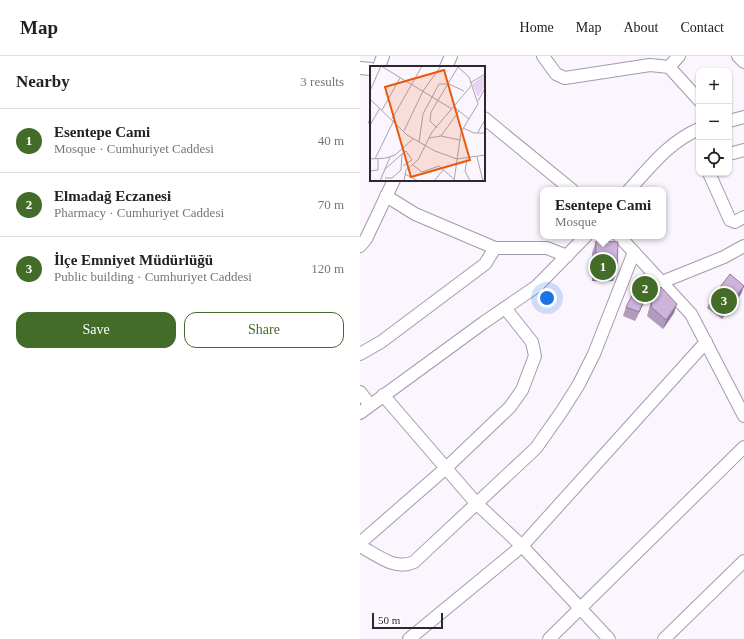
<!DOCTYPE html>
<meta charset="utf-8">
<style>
:root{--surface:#fff;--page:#f6f6f6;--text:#222;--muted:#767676;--line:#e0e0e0;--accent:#436c28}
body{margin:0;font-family:"Times New Roman",serif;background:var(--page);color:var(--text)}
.controls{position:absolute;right:12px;top:12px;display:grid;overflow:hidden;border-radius:8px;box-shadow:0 1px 3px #0004}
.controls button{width:36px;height:36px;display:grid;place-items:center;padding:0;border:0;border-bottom:1px solid var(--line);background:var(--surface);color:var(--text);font:20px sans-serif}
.scale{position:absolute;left:12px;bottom:10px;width:71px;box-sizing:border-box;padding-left:4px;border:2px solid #2d2730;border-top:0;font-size:11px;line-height:14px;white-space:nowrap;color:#2d2730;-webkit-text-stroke:3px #fff;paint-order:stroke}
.you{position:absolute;left:187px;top:242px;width:14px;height:14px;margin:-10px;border:3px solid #fff;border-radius:50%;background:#1a73e8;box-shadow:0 0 0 6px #1a73e833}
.badge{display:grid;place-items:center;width:26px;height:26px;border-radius:50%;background:var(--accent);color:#fff;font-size:13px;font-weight:700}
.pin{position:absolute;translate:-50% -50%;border:2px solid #fff;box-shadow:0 1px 4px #0006}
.popup{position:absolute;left:180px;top:131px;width:126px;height:52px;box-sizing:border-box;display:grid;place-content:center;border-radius:8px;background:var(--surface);filter:drop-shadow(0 1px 3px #0005);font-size:13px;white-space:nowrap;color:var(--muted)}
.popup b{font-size:15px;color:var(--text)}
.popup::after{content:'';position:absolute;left:50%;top:100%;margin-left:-8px;border:8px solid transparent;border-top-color:var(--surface)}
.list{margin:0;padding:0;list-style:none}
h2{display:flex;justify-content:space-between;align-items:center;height:52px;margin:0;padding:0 16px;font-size:17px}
h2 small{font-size:13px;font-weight:400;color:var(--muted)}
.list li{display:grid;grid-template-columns:26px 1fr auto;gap:12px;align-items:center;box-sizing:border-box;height:64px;padding:0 16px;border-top:1px solid var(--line)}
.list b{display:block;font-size:15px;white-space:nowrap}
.list p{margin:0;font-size:13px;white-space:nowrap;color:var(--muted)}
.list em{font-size:13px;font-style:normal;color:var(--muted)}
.actions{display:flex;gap:8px;padding:12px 16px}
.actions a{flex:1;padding:9px 0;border:1px solid var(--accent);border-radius:12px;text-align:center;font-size:14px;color:var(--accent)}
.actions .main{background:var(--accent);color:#fff}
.icon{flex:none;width:22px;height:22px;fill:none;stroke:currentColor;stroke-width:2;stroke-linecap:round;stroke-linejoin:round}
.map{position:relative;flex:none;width:384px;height:583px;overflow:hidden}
header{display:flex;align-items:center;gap:24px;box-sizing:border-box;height:56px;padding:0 20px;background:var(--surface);border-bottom:1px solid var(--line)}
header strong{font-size:19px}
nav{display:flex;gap:22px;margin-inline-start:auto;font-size:14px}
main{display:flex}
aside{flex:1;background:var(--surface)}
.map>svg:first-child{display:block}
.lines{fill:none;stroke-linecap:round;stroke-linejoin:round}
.minor-casing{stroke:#a698ad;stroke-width:14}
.minor{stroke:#fff;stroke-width:12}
.wall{fill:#b19abb}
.shaded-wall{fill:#907d99}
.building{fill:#ceb3da;stroke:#907d99}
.inset-road{fill:none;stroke:#a9a3ac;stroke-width:1}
.view{fill:#e8590c;fill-opacity:0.15;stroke:#e8590c;stroke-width:2}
.inset-edge{fill:none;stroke:#2d2730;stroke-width:2}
</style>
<header>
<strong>Map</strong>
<nav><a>Home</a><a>Map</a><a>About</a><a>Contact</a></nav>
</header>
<main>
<aside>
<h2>Nearby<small>3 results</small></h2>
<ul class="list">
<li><span class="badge">1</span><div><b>Esentepe Cami</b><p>Mosque · Cumhuriyet Caddesi</p></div><em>40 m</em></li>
<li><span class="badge">2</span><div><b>Elmadağ Eczanesi</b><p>Pharmacy · Cumhuriyet Caddesi</p></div><em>70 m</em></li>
<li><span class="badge">3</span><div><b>İlçe Emniyet Müdürlüğü</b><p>Public building · Cumhuriyet Caddesi</p></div><em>120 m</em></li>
</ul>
<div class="actions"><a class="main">Save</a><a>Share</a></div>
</aside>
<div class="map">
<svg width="384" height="583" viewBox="0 0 384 583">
<rect width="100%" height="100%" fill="#fbf5fe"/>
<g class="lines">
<!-- minor casing -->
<g class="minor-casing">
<g id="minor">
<polyline points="183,0 196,18 205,22 290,9 309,11 339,44"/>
<polyline points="378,0 384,6"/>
<polyline points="19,11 23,0"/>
<polyline points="86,11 91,0"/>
<polyline points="309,11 319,0"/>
<polyline points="0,12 11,13"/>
<polyline points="124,62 212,134"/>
<polyline points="369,65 384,61"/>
<polyline points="369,98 384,94"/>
<polyline points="349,117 370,164 375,166 384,161"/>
<path d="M269,134c22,-24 40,-48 70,-61"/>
<polyline points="26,140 55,158 135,192 187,192 207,200"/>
<polyline points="259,180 331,258 384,360"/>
<polyline points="0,190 6,183 34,124"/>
<polyline points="302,226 364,201 384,190"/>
<polyline points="0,298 21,286 125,208 135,192"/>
<polyline points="0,336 10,349"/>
<polyline points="23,339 116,447 162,490 249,583"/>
<polyline points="0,357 123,267 177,230 226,180"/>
<polyline points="0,487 86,412 150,351 162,334 175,300 172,286 145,252"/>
<path d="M0,490c17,9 35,25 54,16l122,-114 26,-37 17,-27 15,-30 40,-102"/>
<polyline points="49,583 162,490 346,286"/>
<polyline points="189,583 384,391"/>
<polyline points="304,583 384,505"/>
</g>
</g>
<!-- minor -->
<use href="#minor" class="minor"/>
</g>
<!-- wall -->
<g class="wall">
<polygon points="11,58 11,69 8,67"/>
<polygon points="236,185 257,214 253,225 232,225 232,197"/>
<polygon points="293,225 290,234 275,265 263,260 266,251"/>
<polygon points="384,230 381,238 362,263 347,252 351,243"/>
<polygon points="293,240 314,257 303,273 287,260 290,249"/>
</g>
<!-- shaded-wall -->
<g class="shaded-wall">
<polygon points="236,213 257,214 253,225 232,225"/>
<polygon points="293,225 290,234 275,265 279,256"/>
<polygon points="384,230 381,238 362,263 365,254"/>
<polygon points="317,248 314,257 303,273 306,264"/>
</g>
<!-- building -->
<g class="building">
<polygon points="236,185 258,186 257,214 236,213"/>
<polygon points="283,218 293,225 279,256 266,251"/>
<polygon points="370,218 384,230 365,254 351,243"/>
<polygon points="301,231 317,248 306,264 291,251 293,240"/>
</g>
<!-- overview -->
<g transform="translate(10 10)">
<rect width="115" height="115" fill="#fbf5fe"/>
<path d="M115,9v10l-7,12 -6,-13z" fill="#e6d2f1"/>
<path class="inset-road" d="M11,0l71,43M100,17l15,-9M0,25l11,-25M0,33l37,36 28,16 22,8 28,-4M108,35l7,-13M83,40l16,13M12,44l18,-32M22,53l30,-53M0,59l10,-17M67,62l-7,-7 1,-9 27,-45M93,62l11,5h11M34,65l19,-40 18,-25M108,66l7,-12M71,70l18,-25M59,72l12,-2 19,4M49,76l4,-28 16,-30h10l15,7M32,88l4,-3 6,9 -9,6M107,91l6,24M0,93l16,-1 9,-3 18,-16M5,93l19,-39M97,93l-2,12 5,10M43,99l9,7 17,-6 16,14M14,104l18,-16 -1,16 -9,8h-7M0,105l8,-1v-11M35,108l13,7M10,115l10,-24M34,115l2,-11 12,-10 14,-28 39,-46M64,115l9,-11M84,115l7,-49 17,-28 -9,-27 -12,-11"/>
<path class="view" d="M74,4l26,90 -59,17 -26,-90z"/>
<rect width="115" height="115" class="inset-edge"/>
</g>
</svg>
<div class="controls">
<button>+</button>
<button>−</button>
<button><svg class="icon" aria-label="locate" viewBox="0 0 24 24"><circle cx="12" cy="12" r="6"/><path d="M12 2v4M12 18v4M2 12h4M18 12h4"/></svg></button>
</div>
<div class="scale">50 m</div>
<div class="you"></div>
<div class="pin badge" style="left:243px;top:211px">1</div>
<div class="popup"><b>Esentepe Cami</b>Mosque</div>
<div class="pin badge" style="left:285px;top:233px">2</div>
<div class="pin badge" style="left:364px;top:245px">3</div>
</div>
</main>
